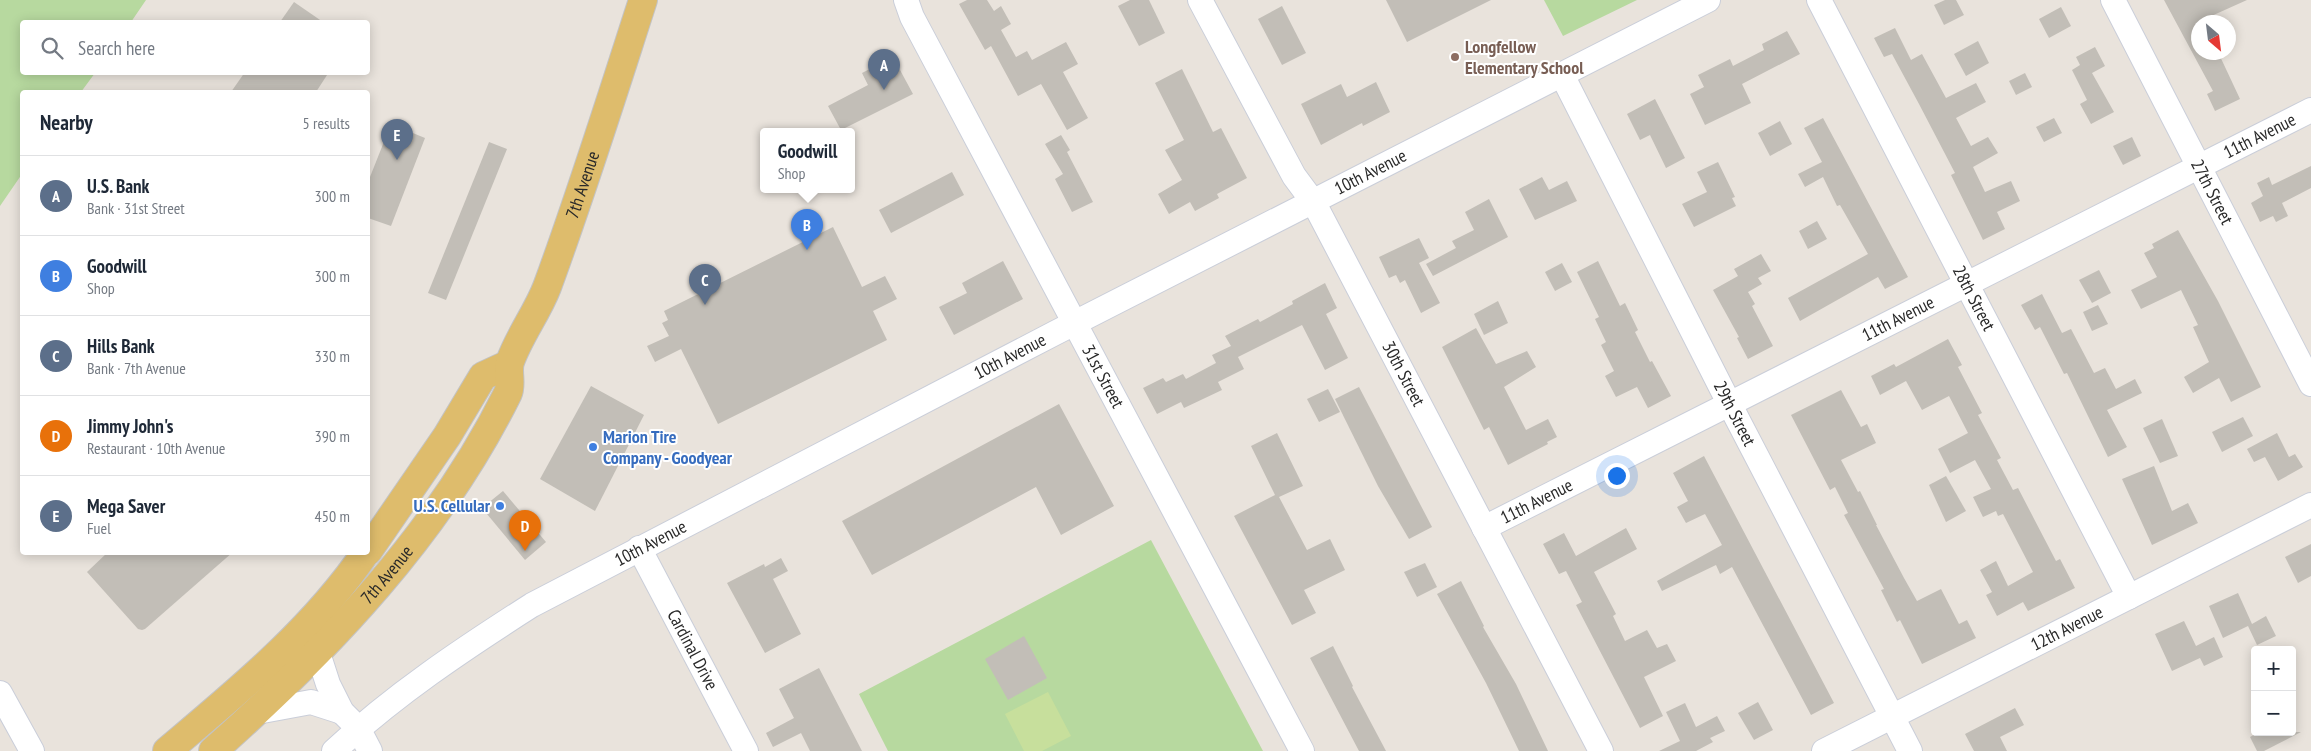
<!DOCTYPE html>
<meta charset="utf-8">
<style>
:root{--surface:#fff;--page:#f2f2f3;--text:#1f2937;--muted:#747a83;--line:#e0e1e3;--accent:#4f74e3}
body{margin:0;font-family:"PT Sans Narrow",sans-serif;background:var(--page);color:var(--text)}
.controls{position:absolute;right:15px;bottom:15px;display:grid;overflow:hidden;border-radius:5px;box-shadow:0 2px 12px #0003}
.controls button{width:45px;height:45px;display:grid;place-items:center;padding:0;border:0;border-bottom:1px solid var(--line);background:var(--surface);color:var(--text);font:25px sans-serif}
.compass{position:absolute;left:2191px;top:15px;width:45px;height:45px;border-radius:50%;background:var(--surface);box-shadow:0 2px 12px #0003;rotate:152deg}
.you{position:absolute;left:1616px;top:475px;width:18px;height:18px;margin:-12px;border:4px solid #fff;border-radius:50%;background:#1a73e8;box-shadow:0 0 0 8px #1a73e833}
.badge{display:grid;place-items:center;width:32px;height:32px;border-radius:50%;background:var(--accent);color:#fff;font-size:16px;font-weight:700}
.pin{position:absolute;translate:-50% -41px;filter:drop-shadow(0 1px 2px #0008)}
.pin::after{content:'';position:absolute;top:26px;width:18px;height:15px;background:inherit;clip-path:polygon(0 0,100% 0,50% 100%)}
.popup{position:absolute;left:760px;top:128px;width:95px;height:65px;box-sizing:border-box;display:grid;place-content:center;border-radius:5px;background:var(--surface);filter:drop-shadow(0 1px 4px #0005);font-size:16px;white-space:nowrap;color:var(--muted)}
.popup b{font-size:19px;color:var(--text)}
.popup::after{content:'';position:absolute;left:50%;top:100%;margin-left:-10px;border:10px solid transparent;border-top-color:var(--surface)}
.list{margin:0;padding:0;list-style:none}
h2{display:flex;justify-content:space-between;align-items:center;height:65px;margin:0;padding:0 20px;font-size:21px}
h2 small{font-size:16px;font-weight:400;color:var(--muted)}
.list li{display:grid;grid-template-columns:32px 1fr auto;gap:15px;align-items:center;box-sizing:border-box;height:80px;padding:0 20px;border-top:1px solid var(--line)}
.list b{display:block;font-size:19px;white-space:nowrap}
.list p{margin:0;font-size:16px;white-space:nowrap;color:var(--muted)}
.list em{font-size:16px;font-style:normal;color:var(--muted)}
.icon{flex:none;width:28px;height:28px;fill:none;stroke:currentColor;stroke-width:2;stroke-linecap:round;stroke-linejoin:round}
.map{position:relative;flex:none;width:2311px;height:751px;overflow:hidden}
.search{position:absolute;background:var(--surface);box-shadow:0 2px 12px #0003;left:20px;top:20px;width:350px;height:55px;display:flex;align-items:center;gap:12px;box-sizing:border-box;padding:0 18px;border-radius:5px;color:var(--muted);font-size:19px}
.panel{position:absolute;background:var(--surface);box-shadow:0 2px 12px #0003;left:20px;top:90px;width:350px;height:465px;border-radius:5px}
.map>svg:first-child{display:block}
.green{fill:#b7d99f}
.pitch{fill:#c7df9c}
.building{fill:#c2beb7}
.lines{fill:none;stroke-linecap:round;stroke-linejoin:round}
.minor-casing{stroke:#caced9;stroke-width:26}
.major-casing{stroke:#c3c3c3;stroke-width:30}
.minor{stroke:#fff;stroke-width:24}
.major{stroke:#debc6c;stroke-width:28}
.education-dot{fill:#8d6e63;stroke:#fff;stroke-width:2}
.shop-dot{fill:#3f7fe0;stroke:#fff;stroke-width:2}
.labels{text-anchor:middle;stroke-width:4;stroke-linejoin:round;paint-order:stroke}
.education-label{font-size:18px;font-weight:bold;fill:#785e54;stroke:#fff;text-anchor:start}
.street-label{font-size:18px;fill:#292929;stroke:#fff}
.shop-label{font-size:18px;font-weight:bold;fill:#366cbe;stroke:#fff;text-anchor:start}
</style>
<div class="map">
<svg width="2311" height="751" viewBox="0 0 2311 751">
<rect width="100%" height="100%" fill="#e9e3dc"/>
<!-- green -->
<g class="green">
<polygon points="0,0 146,0 131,22 22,22 22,72 95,73 81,92 22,92 22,174 0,206"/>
<polygon points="1544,0 1637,0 1563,36"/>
<polygon points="1151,540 1263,751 888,751 859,694"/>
</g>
<!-- pitch -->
<polygon class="pitch" points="1048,692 1071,736 1042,751 1024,751 1005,714"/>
<!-- building -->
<g class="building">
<polygon points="967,0 987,0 994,11 1001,6 1011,24 1001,30 1016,57 1027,51 1032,60 1066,42 1078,64 1063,72 1088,118 1067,130 1041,84 1018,96 991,46 985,50 959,4"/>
<polygon points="1130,0 1149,0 1165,33 1139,46 1118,6"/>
<polygon points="1386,0 1491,0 1407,42"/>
<polygon points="1945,0 1956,0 1964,15 1944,25 1934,5"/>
<polygon points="2164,0 2247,0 2198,22 2198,52 2218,52 2240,99 2215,111 2207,94 2213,91"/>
<polygon points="294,2 323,22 280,22"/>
<polygon points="1282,6 1306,53 1282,65 1258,19"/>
<polygon points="2061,7 2071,26 2049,38 2039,19"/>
<polygon points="1895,28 1911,60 1922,54 1946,98 1976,83 1986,102 1956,118 1971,146 1988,137 1998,153 1973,167 1985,192 2011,181 2020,201 1997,212 2005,229 1983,240 1951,175 1955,173 1919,104 1892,54 1884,57 1874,38"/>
<polygon points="1787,31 1800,54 1742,84 1751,103 1705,125 1690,94 1704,87 1698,75 1730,59 1733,66 1764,50 1762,44"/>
<polygon points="1978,41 1989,63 1966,76 1954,54"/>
<polygon points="2095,47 2105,66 2092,73 2114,112 2091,124 2080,104 2087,100 2072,70 2080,65 2076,57"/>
<polygon points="893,57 913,94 841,130 828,106 868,85 862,73"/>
<polygon points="1182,69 1213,132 1221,128 1247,178 1217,194 1219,198 1195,211 1190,202 1169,214 1158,194 1182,180 1165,150 1184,140 1155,83"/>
<polygon points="245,72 329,72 316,92 231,92"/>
<polygon points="2025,73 2032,87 2016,95 2009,81"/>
<polygon points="1376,82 1390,112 1363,126 1362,123 1321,145 1301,104 1341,84 1347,97"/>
<polygon points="1655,99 1685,158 1666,168 1650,135 1640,140 1627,114"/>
<polygon points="1823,118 1908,277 1885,289 1878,277 1800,321 1788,298 1868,254 1840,205 1837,206 1823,177 1805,187 1798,174 1822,162 1804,128"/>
<polygon points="2054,118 2062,133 2044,142 2036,127"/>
<polygon points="1780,121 1792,144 1770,156 1758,133"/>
<polygon points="391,124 425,138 391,226 368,218 368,182"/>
<polygon points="1061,135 1070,150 1067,152 1093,202 1072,212 1055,179 1063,174 1045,144"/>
<polygon points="2132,137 2141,156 2123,165 2113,146"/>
<polygon points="489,142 507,149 446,300 428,293"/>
<polygon points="1718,162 1735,197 1732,198 1736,206 1694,227 1682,204 1707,192 1697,172"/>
<polygon points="2311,166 2311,188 2282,203 2288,216 2276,222 2273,216 2260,222 2251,203 2263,196 2257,183 2269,177 2272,185"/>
<polygon points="952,172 964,195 891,233 879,210"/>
<polygon points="1542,177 1549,190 1567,181 1577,201 1535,220 1519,189"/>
<polygon points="1489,199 1508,237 1433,276 1426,264 1456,248 1452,241 1474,230 1465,212"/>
<polygon points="1817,221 1827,239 1808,249 1799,231"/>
<polygon points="833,227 862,287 885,276 897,299 873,311 887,340 718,424 681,349 655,362 647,346 669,336 662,323 668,320 664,311"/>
<polygon points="2178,230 2218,301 2261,387 2231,402 2219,378 2193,393 2184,377 2209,362 2193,327 2198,325 2181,290 2141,309 2131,290 2157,277 2144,253 2154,248 2152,244"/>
<polygon points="1419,238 1429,258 1419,263 1440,303 1421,313 1405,280 1400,283 1396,275 1389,278 1379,257"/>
<polygon points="1761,254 1771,271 1758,278 1762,284 1748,292 1755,304 1752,306 1773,346 1748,359 1737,338 1739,337 1713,290 1738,276 1734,269"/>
<polygon points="1003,261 1023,299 954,335 939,307 967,293 962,283"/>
<polygon points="1598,261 1620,306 1625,303 1638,330 1635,332 1650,362 1652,361 1671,396 1648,408 1637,387 1616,397 1605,376 1614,371 1601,345 1606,342 1595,319 1599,317 1577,272"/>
<polygon points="1562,263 1572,282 1555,291 1545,272"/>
<polygon points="2099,270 2111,293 2092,303 2079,280"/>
<polygon points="1325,283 1337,308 1326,314 1348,358 1325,370 1302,325 1238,357 1244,369 1218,382 1222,390 1184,408 1181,402 1157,414 1143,388 1163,378 1166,382 1183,374 1186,379 1216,363 1212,355 1231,346 1225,336 1258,319 1260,322 1293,304 1292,301"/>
<polygon points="2042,294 2062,333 2071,329 2094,373 2105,368 2116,389 2135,379 2142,393 2107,410 2127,447 2108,457 2067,373 2064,374 2040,327 2035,330 2021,305"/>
<polygon points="1498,301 1508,323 1484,335 1474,314"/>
<polygon points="2098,305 2108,324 2092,331 2083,312"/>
<polygon points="1476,328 1496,364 1527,351 1536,367 1504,387 1526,430 1548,419 1557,437 1547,442 1548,444 1508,465 1489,427 1484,430 1442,347"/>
<polygon points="1948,339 1962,365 1958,367 1982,413 1978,415 2001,458 1997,460 2013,490 2018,488 2056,561 2060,559 2075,588 2028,611 2023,602 1997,616 1986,595 1992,592 1980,570 1996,561 2008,586 2033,572 2003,514 1998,516 1996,511 1983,517 1973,497 1991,489 1975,460 1950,473 1938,449 1968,433 1949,396 1922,410 1906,381 1880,395 1871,376 1894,364 1896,367"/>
<polygon points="591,386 644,415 595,511 540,479"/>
<polygon points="1359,387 1432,527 1409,539 1378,486 1335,399"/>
<polygon points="1328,389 1340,412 1319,422 1307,399"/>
<polygon points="1841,390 1861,427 1867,424 1876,443 1841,460 1858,492 1860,491 1877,525 1876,525 1904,578 1917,601 1941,589 1959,624 1967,620 1976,638 1922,664 1900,620 1897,622 1881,590 1884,589 1844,515 1848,513 1835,487 1830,490 1791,415"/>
<polygon points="1059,404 1114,506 1061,535 1036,487 872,575 842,521"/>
<polygon points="2243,417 2253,436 2222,452 2212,432"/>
<polygon points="2162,419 2178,456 2160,463 2143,428"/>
<polygon points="1277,433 1303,486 1279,497 1307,550 1330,539 1345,570 1304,590 1316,613 1292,625 1234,516 1275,495 1251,446"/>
<polygon points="2277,433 2289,457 2295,454 2303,467 2278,481 2265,457 2254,462 2247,449"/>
<polygon points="1704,456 1834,703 1811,715 1732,567 1720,574 1716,565 1662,591 1657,581 1722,545 1705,514 1686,523 1677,507 1688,501 1673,473"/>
<polygon points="2154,466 2172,511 2188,503 2198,523 2152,545 2122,479"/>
<polygon points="1946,476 1966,511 1946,522 1929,485"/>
<polygon points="503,491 546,542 525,560 482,508"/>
<polygon points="1626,528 1637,549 1594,572 1616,614 1613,616 1625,641 1647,630 1657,648 1667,644 1676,661 1644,677 1663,716 1640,728 1576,605 1582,602 1566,571 1559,574 1543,544 1564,533 1576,556"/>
<polygon points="2311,544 2311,576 2298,583 2285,557"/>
<polygon points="108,552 233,552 145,629 142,630 138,629 87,572"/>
<polygon points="781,558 788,571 773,579 801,634 765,653 727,583 764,564 765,567"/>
<polygon points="1425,563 1437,587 1417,597 1404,572"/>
<polygon points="1461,581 1484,626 1483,627 1516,684 1548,751 1519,751 1486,683 1437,594"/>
<polygon points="2238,593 2252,624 2266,616 2276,636 2257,645 2248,626 2223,638 2209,606"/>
<polygon points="2184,621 2196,646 2214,637 2223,657 2204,666 2200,658 2172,671 2155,634"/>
<polygon points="1024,636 1047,678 1008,700 985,659"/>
<polygon points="1333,646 1353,686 1352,687 1386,751 1359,751 1310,658"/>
<polygon points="819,668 862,751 810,751 801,733 773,747 766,733 794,718 779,689"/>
<polygon points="1758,702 1773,730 1754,740 1738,713"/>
<polygon points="1685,703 1696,727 1717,716 1725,731 1710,738 1713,742 1696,751 1659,751 1680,741 1666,712"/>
<polygon points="2015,708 2024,725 2000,737 2007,751 1974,751 1965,734"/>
<polygon points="2259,732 2301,732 2264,751 2257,751 2250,737"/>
</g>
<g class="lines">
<!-- minor casing -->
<g class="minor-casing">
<g id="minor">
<path id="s1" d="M906,0l6,17 390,734"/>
<path id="s2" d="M1200,0l94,176 20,27 287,548"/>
<path id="s3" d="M1819,0l310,597"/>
<path id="s4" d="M2113,0l198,384"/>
<path id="s5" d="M1562,75l167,328 181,348"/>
<path id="s6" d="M1484,528l827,-418"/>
<path id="s7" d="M639,548l107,203"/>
<polyline points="318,653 328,684 342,712 358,728 370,751"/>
<polyline points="0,693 32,751"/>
<polyline points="257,712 311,702 342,712"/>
<path id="s8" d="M334,751c60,-56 129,-102 198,-146l523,-272 653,-333"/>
<path id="s9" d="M1824,751l487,-246"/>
</g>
</g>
<!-- major casing -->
<g class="major-casing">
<g id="major">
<polyline points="368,551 447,436 483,376 509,364"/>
<path d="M167,751c71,-60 146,-121 199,-199"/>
<path id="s10" d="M213,751c115,-102 226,-218 295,-358 4,-9 -1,-21 2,-31 9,-26 27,-49 37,-75 35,-95 65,-191 96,-287"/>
</g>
</g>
<!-- minor -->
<use href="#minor" class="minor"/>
<!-- major -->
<use href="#major" class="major"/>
</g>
<!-- markers -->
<circle class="education-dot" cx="1455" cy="57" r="5"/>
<g class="shop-dot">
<circle cx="593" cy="447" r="5"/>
<circle cx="500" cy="506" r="5"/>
</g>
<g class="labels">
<!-- education labels -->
<g class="education-label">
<text x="1465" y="53">Longfellow<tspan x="1465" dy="21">Elementary School</tspan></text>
</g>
<!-- street labels -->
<g class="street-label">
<text dy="6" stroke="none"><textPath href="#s6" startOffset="869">11th Avenue</textPath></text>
<text dy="6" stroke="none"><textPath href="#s8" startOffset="1190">10th Avenue</textPath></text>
<text dy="6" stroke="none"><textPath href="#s10" startOffset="690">7th Avenue</textPath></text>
<text dy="6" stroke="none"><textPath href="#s4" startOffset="216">27th Street</textPath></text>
<text dy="6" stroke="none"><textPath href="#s3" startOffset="336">28th Street</textPath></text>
<text dy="6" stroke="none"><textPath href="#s6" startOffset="464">11th Avenue</textPath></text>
<text dy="6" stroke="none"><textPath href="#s8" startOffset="785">10th Avenue</textPath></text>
<text dy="6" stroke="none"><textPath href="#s2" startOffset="426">30th Street</textPath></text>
<text dy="6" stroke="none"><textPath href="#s1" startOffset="425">31st Street</textPath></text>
<text dy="6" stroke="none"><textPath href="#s5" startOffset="380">29th Street</textPath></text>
<text dy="6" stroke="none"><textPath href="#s6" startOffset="59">11th Avenue</textPath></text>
<text dy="6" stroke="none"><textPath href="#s8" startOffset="380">10th Avenue</textPath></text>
<text dy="6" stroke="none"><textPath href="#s10" startOffset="248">7th Avenue</textPath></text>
<text dy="6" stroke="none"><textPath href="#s9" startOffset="272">12th Avenue</textPath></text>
<text dy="6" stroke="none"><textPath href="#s7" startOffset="115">Cardinal Drive</textPath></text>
</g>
<!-- shop labels -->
<g class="shop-label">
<text x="603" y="443">Marion Tire<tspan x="603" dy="21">Company - Goodyear</tspan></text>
<text x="490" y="512" text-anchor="end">U.S. Cellular</text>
</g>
</g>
</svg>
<div class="controls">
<button>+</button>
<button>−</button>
</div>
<svg class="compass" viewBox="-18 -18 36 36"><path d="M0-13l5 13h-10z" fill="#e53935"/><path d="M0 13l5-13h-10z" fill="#747a83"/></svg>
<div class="you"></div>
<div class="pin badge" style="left:884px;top:90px;background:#5c6f8a">A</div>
<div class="pin badge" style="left:807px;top:250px;background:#3f7fe0">B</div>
<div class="popup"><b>Goodwill</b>Shop</div>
<div class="pin badge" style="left:705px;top:305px;background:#5c6f8a">C</div>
<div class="pin badge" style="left:525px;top:551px;background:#e8710a">D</div>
<div class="pin badge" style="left:397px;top:160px;background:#5c6f8a">E</div>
<div class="search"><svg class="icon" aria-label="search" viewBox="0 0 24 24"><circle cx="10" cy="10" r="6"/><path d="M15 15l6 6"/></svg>Search here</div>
<section class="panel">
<h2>Nearby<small>5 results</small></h2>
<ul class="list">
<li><span class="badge" style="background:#5c6f8a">A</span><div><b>U.S. Bank</b><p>Bank · 31st Street</p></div><em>300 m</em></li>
<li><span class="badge" style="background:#3f7fe0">B</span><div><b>Goodwill</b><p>Shop</p></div><em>300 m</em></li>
<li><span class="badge" style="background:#5c6f8a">C</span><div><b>Hills Bank</b><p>Bank · 7th Avenue</p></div><em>330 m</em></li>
<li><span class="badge" style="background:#e8710a">D</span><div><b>Jimmy John's</b><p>Restaurant · 10th Avenue</p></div><em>390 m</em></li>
<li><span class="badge" style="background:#5c6f8a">E</span><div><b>Mega Saver</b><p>Fuel</p></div><em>450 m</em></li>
</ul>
</section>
</div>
